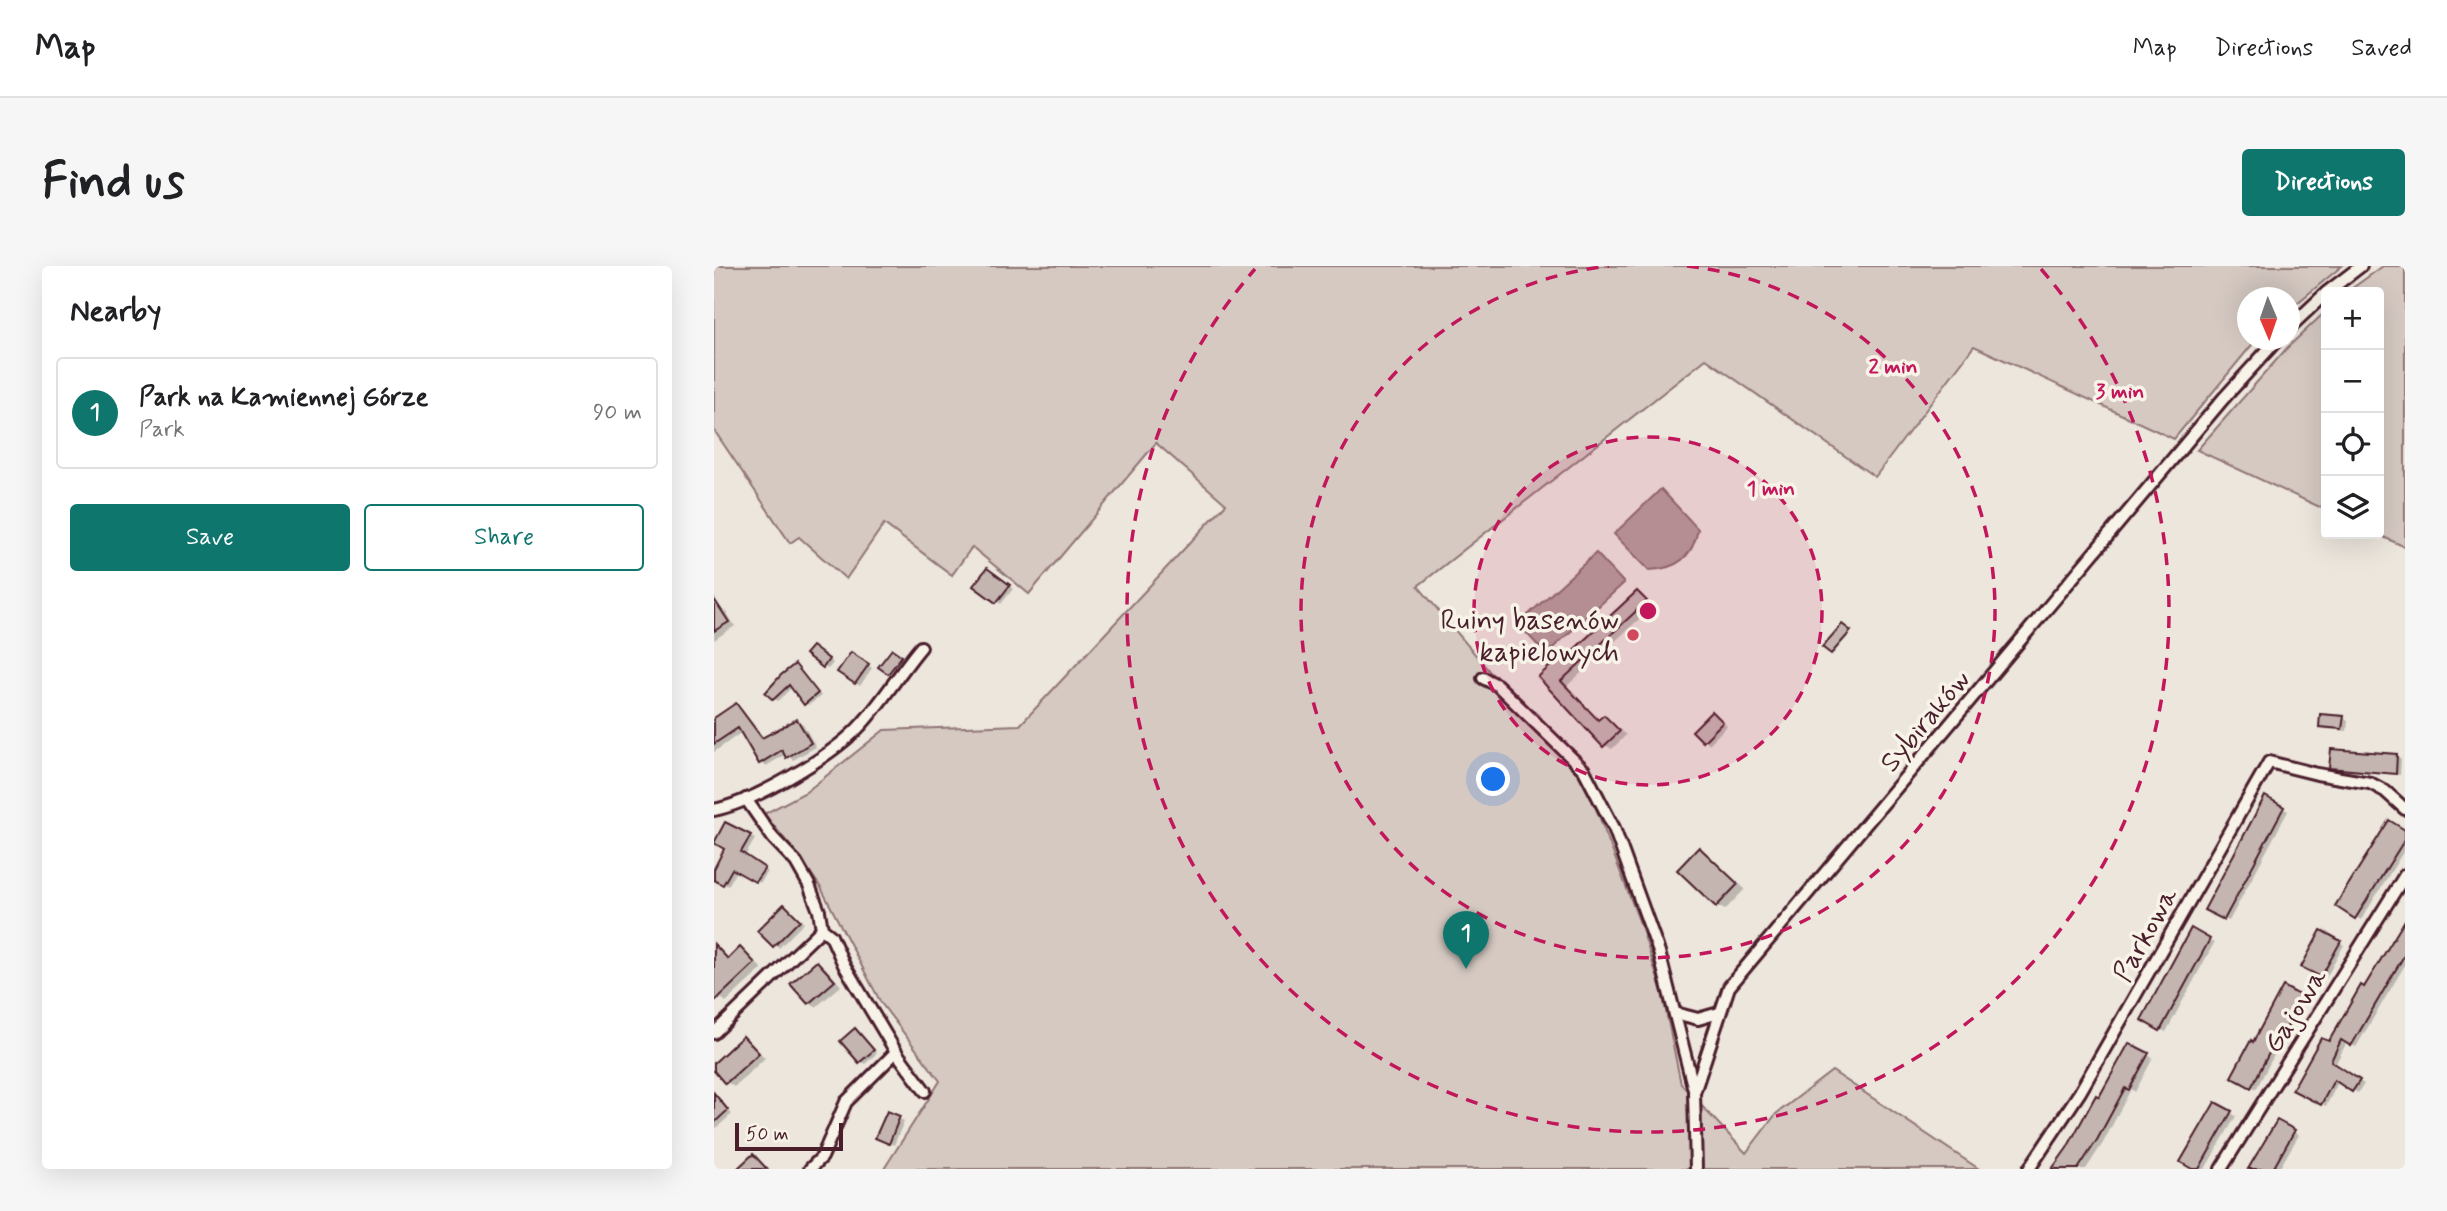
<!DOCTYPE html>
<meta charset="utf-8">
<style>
:root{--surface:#fff;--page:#f6f6f6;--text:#202124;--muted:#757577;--line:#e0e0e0;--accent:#0f766e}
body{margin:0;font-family:Mynerve,sans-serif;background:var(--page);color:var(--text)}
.controls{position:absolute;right:21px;top:21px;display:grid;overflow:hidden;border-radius:7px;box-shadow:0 7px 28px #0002}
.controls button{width:63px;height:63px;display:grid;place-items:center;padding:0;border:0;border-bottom:2px solid var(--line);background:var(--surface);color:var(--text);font:35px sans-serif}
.compass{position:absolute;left:1523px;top:21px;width:63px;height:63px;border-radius:50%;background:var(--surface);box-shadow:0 7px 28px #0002;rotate:178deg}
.scale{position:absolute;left:21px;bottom:18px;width:108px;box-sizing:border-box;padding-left:7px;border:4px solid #4a1f2b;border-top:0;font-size:19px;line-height:24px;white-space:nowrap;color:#4a1f2b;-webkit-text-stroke:5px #f7f3e8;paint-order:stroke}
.you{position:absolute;left:780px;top:514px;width:24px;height:24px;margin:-18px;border:5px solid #fff;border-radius:50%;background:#1a73e8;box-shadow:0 0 0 10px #1a73e833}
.badge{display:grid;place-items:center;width:46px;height:46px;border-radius:50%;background:var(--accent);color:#fff;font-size:23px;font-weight:700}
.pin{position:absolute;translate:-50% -58px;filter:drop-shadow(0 2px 4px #0008)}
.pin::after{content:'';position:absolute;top:37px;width:24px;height:21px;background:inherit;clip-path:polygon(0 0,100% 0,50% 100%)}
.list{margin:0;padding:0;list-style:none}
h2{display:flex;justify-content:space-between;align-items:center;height:91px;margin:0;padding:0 28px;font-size:30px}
h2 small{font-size:23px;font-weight:400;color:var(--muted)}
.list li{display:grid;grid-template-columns:46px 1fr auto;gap:21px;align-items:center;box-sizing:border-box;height:112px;margin:0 14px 14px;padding:0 14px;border:2px solid var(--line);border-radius:7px}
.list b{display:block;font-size:26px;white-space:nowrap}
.list p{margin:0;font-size:23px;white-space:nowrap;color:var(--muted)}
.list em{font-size:23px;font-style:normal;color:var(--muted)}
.actions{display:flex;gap:14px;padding:21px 28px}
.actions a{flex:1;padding:16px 0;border:2px solid var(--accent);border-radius:7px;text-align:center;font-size:24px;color:var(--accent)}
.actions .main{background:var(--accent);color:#fff}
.icon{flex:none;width:38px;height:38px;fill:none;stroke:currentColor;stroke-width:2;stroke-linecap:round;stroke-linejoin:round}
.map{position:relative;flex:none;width:1691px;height:903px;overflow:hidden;border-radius:7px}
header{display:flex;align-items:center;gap:42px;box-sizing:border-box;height:98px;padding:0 35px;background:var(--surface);border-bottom:2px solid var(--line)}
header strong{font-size:33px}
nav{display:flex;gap:38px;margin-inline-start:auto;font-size:24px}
.intro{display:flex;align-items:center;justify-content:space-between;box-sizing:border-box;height:168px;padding:0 42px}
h1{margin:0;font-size:49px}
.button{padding:18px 32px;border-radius:7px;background:var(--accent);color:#fff;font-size:24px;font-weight:700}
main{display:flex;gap:42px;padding:0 42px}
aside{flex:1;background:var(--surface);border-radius:7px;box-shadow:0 7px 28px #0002}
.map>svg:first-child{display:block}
.green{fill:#d5c9c2;stroke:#907476;stroke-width:2}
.water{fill:#b39f9d;stroke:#896c6f;stroke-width:2}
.shadow{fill:#0003}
.building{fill:#c4b5b0;stroke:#4a1f2b;stroke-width:2}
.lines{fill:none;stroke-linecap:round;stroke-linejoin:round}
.street-casing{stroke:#4a1f2b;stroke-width:16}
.street{stroke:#f7f3e8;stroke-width:10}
.ring{fill:none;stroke:#c2185b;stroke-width:3.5;stroke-dasharray:12 9}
.poi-dot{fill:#d1495b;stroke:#f7f3e8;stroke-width:2.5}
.labels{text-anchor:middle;stroke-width:7;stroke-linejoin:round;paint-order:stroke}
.poi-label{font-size:28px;fill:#4a1f2b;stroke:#f7f3e8;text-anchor:end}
.street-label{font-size:28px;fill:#4a1f2b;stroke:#f7f3e8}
.centre{fill:#c2185b;stroke:#f7f3e8;stroke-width:3.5}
.ring-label{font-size:21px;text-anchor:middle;font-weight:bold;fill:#c2185b;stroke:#f7f3e8;stroke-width:7;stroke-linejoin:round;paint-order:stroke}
</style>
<header>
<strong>Map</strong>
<nav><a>Map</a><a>Directions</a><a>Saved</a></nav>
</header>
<div class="intro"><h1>Find us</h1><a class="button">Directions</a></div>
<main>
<aside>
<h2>Nearby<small></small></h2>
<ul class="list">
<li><span class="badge">1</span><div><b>Park na Kamiennej Górze</b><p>Park</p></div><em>90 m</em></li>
</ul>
<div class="actions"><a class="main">Save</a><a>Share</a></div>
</aside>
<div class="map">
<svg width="1691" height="903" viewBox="0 0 1691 903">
<rect width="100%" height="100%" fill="#ece6dd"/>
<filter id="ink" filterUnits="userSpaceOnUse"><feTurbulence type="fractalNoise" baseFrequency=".0143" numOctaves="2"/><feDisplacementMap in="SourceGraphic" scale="14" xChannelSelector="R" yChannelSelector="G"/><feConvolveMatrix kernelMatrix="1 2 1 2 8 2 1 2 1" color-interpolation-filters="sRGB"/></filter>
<g filter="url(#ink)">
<!-- green -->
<g class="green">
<polygon points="0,0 1628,0 1576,43 1576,32 1534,32 1534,74 1542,74 1460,173 1260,80 1161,211 992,93 704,320 821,460 869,514 880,537 927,660 948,726 967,818 1032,887 1062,848 1118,805 1265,903 170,903 226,815 167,737 107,622 88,594 50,548 92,526 170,464 306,459 512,238 442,177 315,328 258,281 238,309 170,258 132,313 85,271 76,277 0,164"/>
<polygon points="1669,0 1691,0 1691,281 1663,268 1665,26 1633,26"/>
<polygon points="1612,45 1612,244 1483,184 1573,82"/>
</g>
<!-- water -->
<g class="water">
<path d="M947,223l37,40c-5,28 -21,40 -49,41l-35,-36z"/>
<polygon points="882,287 910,317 832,388 804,358"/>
</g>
<!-- shadow -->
<g class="shadow">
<polygon points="278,307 299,323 287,338 283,335"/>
<polygon points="923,327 939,340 853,420 886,455 890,451 912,469 898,483 891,479 827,411 853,393"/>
<polygon points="4,341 12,346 21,360 0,374 0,344"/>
<polygon points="1128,360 1137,367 1119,388 1110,381"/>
<polygon points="103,384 119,397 114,403 110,401"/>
<polygon points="138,388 158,402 146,420 126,406"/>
<polygon points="183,388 191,394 179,410 175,407"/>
<polygon points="82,400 107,430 95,439 78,421 64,435 60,432"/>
<polygon points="22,439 28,443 51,473 83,455 89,458 102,481 79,494 72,488 52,500 46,497 28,466 0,486 0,455"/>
<polygon points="1003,450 1013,460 995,478 981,465"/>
<polygon points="1629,452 1634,454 1633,465 1611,463 1607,460"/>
<polygon points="1683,490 1687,493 1686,509 1621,504 1617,501"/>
<polygon points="1551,532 1574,545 1515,655 1492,643"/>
<polygon points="12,558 41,573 31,590 54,606 46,617 23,604 14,620 0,612 0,607 12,582"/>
<polygon points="1691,566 1691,583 1647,654 1623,640"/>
<polygon points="985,583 992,588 1031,623 1011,644 1003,640 965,604"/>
<polygon points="70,640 90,657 65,682 45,665"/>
<polygon points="1691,658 1691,699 1642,781 1633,776 1621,799 1650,818 1644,827 1625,815 1612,840 1580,823 1615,778"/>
<polygon points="1477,665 1500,677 1452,766 1429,754"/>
<polygon points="1607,666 1630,679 1612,712 1590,700"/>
<polygon points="26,683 34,688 48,703 12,736 0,726 0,690 5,685 16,693"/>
<polygon points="103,697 111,701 127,720 102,741 95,737"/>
<polygon points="1570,723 1593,735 1575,769 1572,767 1542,823 1519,810 1540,778"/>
<polygon points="141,764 163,787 151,798 146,795"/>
<polygon points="29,772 37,777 51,792 20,821 13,816 0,803 0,799"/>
<polygon points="1415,779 1439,792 1421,826 1417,823 1389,877 1372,903 1341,903 1386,833"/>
<polygon points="4,834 18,848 0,864 0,837"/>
<polygon points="1502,838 1522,850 1491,903 1481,903"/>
<polygon points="173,847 190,855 180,879 168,874"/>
<polygon points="1563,856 1585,869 1565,903 1536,903"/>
</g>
<!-- building -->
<g class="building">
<polygon points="273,302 296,319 282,337 259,320"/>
<polygon points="923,325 933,335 847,415 884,454 890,449 906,465 889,481 824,411 849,388 852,391"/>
<polygon points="0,333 15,356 0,365"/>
<polygon points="1128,358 1137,365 1117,388 1108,381"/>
<polygon points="98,380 115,393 109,402 91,388"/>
<polygon points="178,383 188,390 174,408 164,401"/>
<polygon points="137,386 155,398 141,418 123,406"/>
<polygon points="81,398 104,427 90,439 75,419 59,434 51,427 67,409"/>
<polygon points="22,437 48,472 83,453 97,477 72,492 68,484 45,498 24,462 0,478 0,452"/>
<polygon points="998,445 1009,456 989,476 978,465"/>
<polygon points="1606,448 1630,450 1628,463 1605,461"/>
<polygon points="1617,483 1683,488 1682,508 1615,502"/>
<polygon points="1551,530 1570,541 1510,654 1490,644"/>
<polygon points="1675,554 1691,564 1691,573 1641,653 1621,640"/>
<polygon points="11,556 37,569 27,586 51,602 41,616 18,603 9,619 0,614 0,603 10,583 0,577"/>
<polygon points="985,581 1024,618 1002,641 963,604"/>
<polygon points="70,638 86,654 59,681 43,665"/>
<polygon points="1691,654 1691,688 1637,780 1627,774 1617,795 1646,814 1638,826 1620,814 1607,839 1578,824 1607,772 1615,775 1647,719 1650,721"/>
<polygon points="1477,662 1496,673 1446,765 1427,754"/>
<polygon points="1607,664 1627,675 1607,711 1587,701"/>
<polygon points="0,678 14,693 26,681 41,697 0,736"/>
<polygon points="103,695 121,715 94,738 76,718"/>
<polygon points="1569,720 1589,731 1569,768 1566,766 1537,822 1517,811 1537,774 1539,776"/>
<polygon points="141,762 160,784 145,797 126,775"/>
<polygon points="29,770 45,787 11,818 0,805 0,797"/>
<polygon points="1415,777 1435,787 1415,824 1411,822 1383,874 1364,903 1338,903 1353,882 1382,829 1385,831"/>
<polygon points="0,827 14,844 0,857"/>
<polygon points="1501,836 1518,845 1485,903 1478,903 1466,896"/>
<polygon points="173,845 186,850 175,878 161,872"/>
<polygon points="1563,854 1581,864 1559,903 1534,903"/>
<polygon points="39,888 53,903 23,903"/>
</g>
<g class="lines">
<!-- street casing -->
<g class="street-casing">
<g id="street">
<polyline points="1613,26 1647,0"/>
<polyline points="1576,61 1612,27"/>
<polyline points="769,412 783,419 870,504 900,562 945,686 980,824"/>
<polyline points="32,533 59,572 82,596 95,619 105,645 108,663 117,670 130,699 182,786 132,836 108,891 96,903"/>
<path d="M0,544c40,-8 116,-53 144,-82 24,-25 41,-55 63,-81"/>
<polyline points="961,747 984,753 1005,747"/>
<polyline points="0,767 108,663"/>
<polyline points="182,786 211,825"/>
<polyline points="982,903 980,827 1015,721 1509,133 1563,74"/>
<polyline points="1315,903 1366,826 1555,496 1603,508 1656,517 1671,525 1691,543"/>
<polyline points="1507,903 1691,609"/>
</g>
</g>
<!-- street -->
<use href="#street" class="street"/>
</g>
</g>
<!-- distance rings -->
<circle cx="934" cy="345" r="174" fill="#c2185b" fill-opacity=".12"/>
<g class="ring">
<circle cx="934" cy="345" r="174"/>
<path d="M973 0A347 347 0 1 1 895 0"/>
<path d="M1327 3A521 521 0 1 1 541 3"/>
</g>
<!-- markers -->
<circle class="poi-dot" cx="919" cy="369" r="7"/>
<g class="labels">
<!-- poi labels -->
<g class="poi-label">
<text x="905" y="363">Ruiny basenów<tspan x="905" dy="32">kapielowych</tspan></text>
</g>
<!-- street labels -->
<g class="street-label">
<text transform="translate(1210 454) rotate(-50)" y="10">Sybiraków</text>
<text transform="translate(1430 668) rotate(-61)" y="10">Parkowa</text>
<text transform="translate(1580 744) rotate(-58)" y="10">Gajowa</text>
</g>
</g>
<circle cx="934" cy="345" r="10" class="centre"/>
<g class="ring-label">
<text x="1179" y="107">2 min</text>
<text x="1406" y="132">3 min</text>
<text x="1057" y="229">1 min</text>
</g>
</svg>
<div class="controls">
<button>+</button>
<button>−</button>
<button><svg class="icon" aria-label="locate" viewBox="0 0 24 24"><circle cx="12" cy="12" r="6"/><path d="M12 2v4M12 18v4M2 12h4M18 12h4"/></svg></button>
<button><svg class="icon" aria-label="layers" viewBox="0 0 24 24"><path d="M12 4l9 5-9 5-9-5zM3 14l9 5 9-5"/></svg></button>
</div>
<svg class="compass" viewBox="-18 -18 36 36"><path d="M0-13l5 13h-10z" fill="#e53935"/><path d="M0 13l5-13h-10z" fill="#757577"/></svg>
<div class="scale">50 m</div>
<div class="you"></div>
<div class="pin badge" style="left:752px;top:703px">1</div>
</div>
</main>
